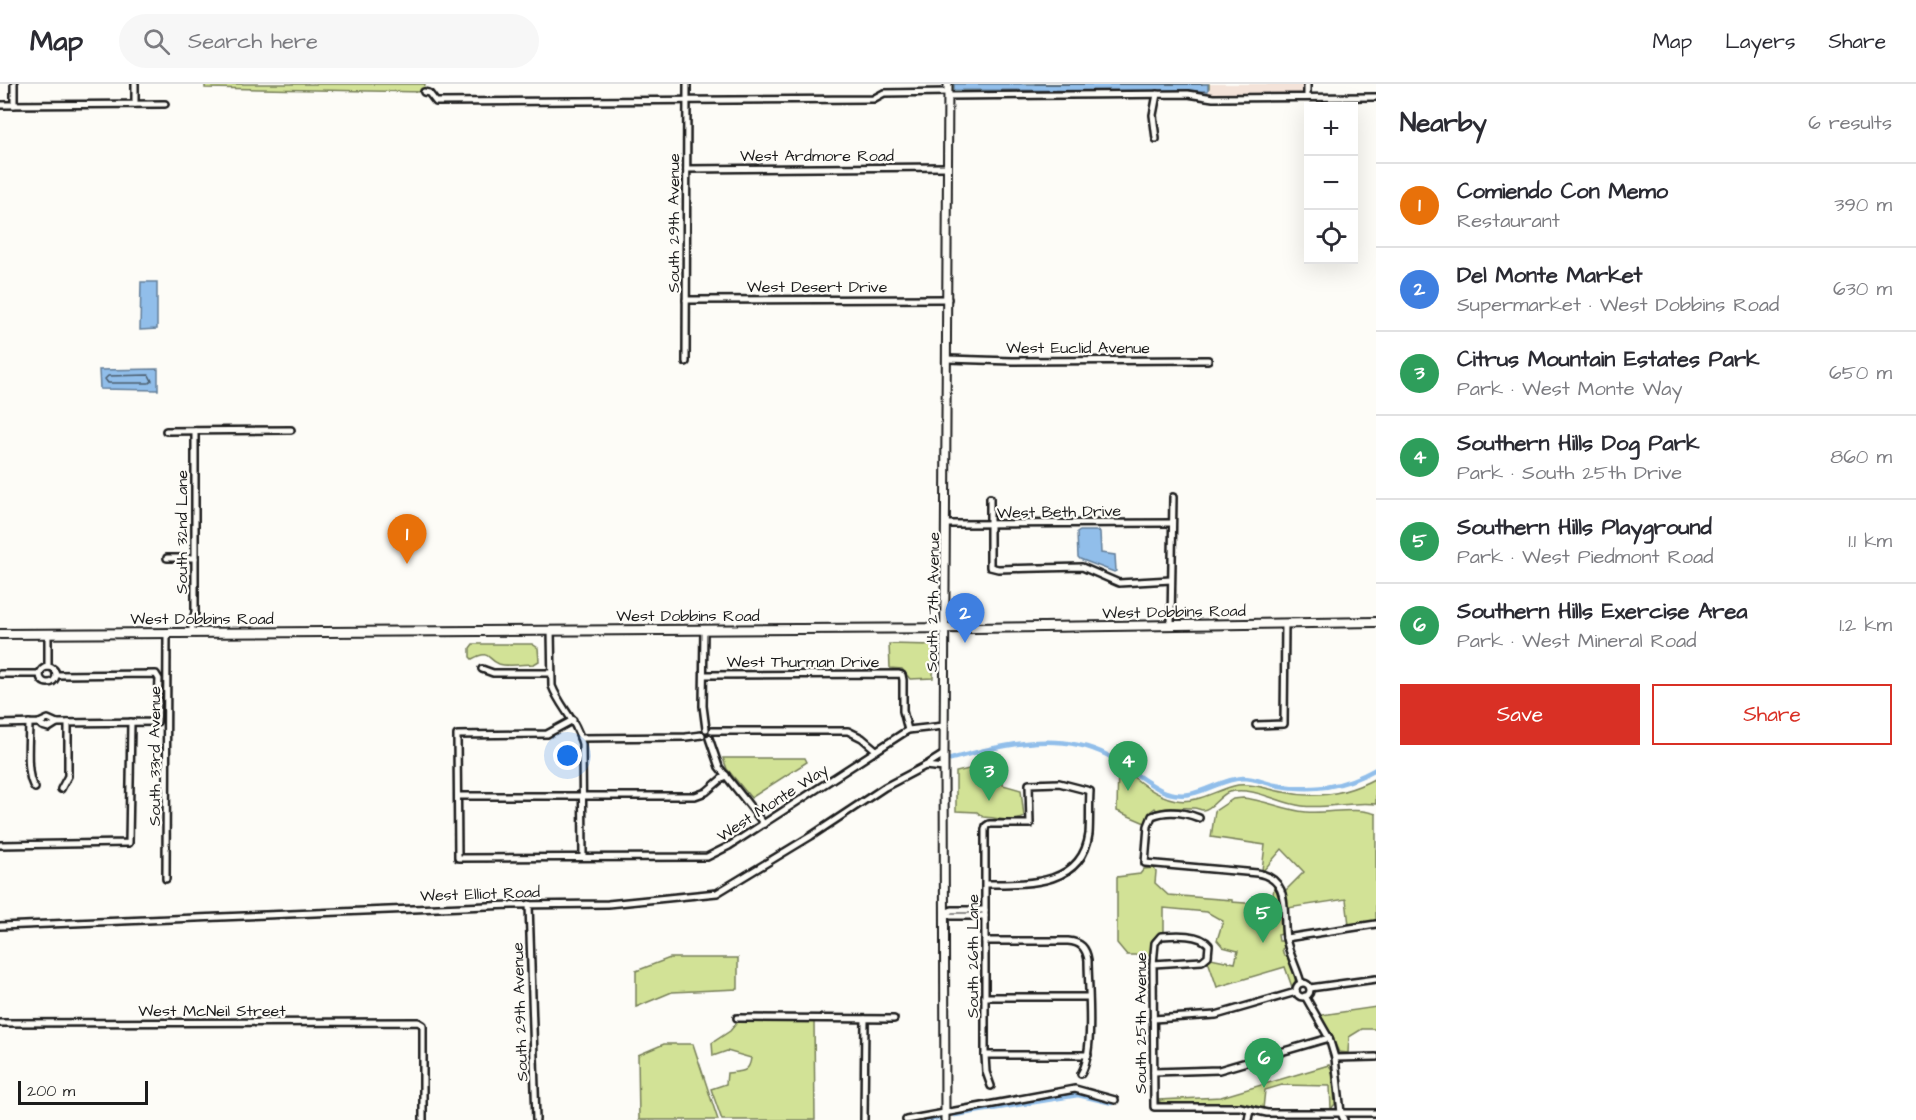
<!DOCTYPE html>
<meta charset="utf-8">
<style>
:root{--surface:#fff;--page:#f7f7f7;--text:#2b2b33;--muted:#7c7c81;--line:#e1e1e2;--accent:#d93025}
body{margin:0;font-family:"Architects Daughter",sans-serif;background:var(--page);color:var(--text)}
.controls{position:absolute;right:18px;top:18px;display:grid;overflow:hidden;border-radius:0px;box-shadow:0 6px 24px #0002}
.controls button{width:54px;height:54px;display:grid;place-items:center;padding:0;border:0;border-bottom:2px solid var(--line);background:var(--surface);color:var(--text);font:30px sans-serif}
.scale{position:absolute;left:18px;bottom:15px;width:130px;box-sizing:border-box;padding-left:6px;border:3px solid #1c1c1c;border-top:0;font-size:16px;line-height:21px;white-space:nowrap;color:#1c1c1c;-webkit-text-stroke:4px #fdfcf7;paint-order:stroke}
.you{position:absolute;left:568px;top:672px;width:21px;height:21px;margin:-15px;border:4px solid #fff;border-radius:50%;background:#1a73e8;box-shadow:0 0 0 9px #1a73e833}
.badge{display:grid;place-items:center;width:39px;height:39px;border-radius:50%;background:var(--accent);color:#fff;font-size:20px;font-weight:700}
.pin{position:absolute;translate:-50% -50px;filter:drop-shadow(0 2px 3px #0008)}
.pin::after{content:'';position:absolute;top:32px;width:21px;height:18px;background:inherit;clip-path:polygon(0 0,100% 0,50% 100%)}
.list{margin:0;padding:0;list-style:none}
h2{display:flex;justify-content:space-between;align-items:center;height:78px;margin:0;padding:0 24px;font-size:26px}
h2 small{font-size:20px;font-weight:400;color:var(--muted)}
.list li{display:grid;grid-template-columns:39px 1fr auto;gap:18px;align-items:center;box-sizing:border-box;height:84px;padding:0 24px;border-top:2px solid var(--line)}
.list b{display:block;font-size:22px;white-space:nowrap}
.list p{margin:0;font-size:20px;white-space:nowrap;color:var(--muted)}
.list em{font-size:20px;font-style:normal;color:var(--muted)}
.actions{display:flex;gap:12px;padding:18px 24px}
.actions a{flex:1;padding:14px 0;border:2px solid var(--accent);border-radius:0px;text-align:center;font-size:21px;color:var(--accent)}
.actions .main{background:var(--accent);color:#fff}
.icon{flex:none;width:33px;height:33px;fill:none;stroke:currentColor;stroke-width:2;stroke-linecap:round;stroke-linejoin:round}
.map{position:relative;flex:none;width:1376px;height:1036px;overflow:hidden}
header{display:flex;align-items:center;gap:36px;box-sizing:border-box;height:84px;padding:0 30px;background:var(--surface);border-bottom:2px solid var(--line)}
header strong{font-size:28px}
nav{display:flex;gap:33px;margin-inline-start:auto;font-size:21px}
.search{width:420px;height:54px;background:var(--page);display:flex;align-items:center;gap:15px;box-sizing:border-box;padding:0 21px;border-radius:33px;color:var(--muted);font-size:22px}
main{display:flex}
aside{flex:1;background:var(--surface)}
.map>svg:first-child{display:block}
.built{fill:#f4e3d9}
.green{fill:#d2e296;stroke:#777f59;stroke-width:1.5}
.water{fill:#91beea;stroke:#627d98;stroke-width:1.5}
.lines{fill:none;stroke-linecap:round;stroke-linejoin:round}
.shore{stroke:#4b5d6e;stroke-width:1.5}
.canal{stroke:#91beea;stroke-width:4.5}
.minor-casing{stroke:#1c1c1c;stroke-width:10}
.tertiary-casing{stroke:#1c1c1c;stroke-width:11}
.secondary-casing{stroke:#1c1c1c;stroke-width:12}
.minor{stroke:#fdfcf7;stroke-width:5}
.tertiary{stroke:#fdfcf7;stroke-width:7}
.secondary{stroke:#fdfcf7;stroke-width:8}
.labels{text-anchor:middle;stroke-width:4.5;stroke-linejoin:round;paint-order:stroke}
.street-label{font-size:16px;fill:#1c1c1c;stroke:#fdfcf7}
</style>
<header>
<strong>Map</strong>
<div class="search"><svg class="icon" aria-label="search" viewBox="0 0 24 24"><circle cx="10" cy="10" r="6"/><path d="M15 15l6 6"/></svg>Search here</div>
<nav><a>Map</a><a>Layers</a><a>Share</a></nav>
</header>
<main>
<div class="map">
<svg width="1376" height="1036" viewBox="0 0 1376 1036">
<rect width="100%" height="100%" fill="#fdfcf7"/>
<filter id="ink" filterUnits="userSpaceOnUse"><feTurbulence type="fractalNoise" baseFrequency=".0167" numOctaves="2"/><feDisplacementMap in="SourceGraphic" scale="12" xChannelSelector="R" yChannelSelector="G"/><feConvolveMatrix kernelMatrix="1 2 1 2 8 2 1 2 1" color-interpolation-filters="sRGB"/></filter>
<g filter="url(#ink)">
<!-- built -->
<polygon class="built" points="1209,0 1304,0 1304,11 1209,12"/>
<!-- green -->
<g class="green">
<polygon points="205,0 425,0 424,8 205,4"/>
<polygon points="951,0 1209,0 1209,4 1201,4 1194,8 957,9 952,9"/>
<path d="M473,560h59l6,4 1,13 -5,3c-10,0 -26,3 -35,0 -13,-5 -8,-15 -27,-5l-2,-2v-9z"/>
<polygon points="889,560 934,561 933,594 910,595 902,585 890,584"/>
<polygon points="723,674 805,674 807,678 751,714 727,685"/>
<path d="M1003,677v24l18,5 3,27c-13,7 -28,0 -41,0l-6,-5 -21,-1v-39z"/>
<path d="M1118,680c16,14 36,32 58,36 22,4 41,-11 62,-15 14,-2 30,4 45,7 32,7 64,2 93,-14v26c-25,-3 -49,5 -74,2 -25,-3 -47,-20 -73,-14 -10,3 -16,17 -26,18 -3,0 -6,-2 -9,-2 -12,0 -26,-2 -37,3l-2,-3 -4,3 1,3 -7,9 -28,-12z"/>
<path d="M1243,714c22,2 41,12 63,14 24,2 47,-6 70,2v107l-27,4 -3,-26 -58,9 -3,-17 19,-19 -22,-23 -19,22 -1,-1 3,-25 -54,-8 4,-26 18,-12z"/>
<path d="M1154,784l2,4 -1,11 13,12 64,5v2l26,2v2l14,2 2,-23 7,15 1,34 -4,1 1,6h4l2,6 -3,2 2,7 4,-1c4,10 12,23 4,32l-7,-20 -68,20 -9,-26 3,-3 24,5 3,-12 -15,-4 -6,-7 6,-19 -16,-9 -43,-4v24l-11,7 -3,16h-23l-10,-12v-66l23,-3 4,-5z"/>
<polygon points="670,874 738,874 738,905 672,908 636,923 636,887"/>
<polygon points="1376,923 1376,945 1362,945 1349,953 1348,969 1339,968 1321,932 1322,931"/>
<path d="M740,935l74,2 1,99h-93l-11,-31 15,-5 1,-11c14,-2 22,1 24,-15l-24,-7 -14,5 -1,-13 18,-12z"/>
<polygon points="664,960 693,960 718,1036 639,1036 638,971"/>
<polygon points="1329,981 1332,986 1335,1020 1331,1025 1330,1002 1282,1001 1265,1006 1263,1025 1240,1020 1161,1020 1159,1016 1221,1013"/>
</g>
<!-- water -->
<g class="water">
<polygon points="954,0 1208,0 1208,7 954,6"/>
<polygon points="141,198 157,198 157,245 140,246"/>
<polygon points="158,285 158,306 100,305 99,286"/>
<polygon points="1080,447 1098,447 1100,448 1101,469 1115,471 1116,487 1114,488 1080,475 1078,473 1077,449"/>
</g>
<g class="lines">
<!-- shore -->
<g class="shore">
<polyline points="1035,0 1202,0"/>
<polygon points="108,292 149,291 152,297 149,299 108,299 105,295"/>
</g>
<!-- canal -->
<g class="canal">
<path d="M937,679c53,-15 118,-35 170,-8 18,9 45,34 62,38 28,8 48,-14 74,-15 11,0 22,5 32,7 38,7 67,3 101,-16"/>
<polyline points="955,1031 1078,1011 1112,1019"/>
<polyline points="926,1036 940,1034"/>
</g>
<!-- minor casing -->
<g class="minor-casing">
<g id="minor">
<polyline points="14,0 14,21"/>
<polyline points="135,0 135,20"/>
<polyline points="424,8 429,9 436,18 873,15 884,9 948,8"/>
<polyline points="948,12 1188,10 1213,14 1376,13"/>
<polyline points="1307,13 1307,0"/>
<polyline points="0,21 165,20"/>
<polyline points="1156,55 1153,31 1157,10"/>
<polyline points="687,85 948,83"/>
<polyline points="686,216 948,215"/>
<polyline points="947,275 1012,277 1208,276"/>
<polyline points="686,278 687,0"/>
<polyline points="166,347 291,346"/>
<polyline points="990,414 990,483 998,485 1082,483 1119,499 1171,496"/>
<polyline points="946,440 1172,439"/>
<polyline points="167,474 195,474"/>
<polyline points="1171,539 1173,413"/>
<polyline points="704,545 703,622 706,645"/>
<path d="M551,546l1,56c8,21 25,35 30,58l1,113"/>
<polyline points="192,548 192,537 195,529 195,347"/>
<polyline points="48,549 48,583"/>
<circle cx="48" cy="591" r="8"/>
<polyline points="482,585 493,589 551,589"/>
<polyline points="0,590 40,590"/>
<polyline points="704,591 899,590 902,591 903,596 903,627 908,646"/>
<polyline points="573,636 547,650 457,651 458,774 707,773 729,762 908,646 944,642"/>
<path d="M29,639c0,16 -4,54 6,65"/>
<polyline points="39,639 42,642 49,644 57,639"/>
<polyline points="0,640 39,639 48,635 57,639 157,638 159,595 156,590 56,591"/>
<polyline points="1256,641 1284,640 1285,539"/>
<polyline points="712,647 848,647 862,654 876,666"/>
<polyline points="580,654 686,653 702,651"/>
<polyline points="709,654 719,683 764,740"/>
<polyline points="925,682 944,670"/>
<polyline points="61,705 68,692 68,639"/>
<polyline points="458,712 695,712 706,708 726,691"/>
<path d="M1199,734c-15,-6 -32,-8 -47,-2l-4,10 -3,37 112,10c35,6 25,39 29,65 3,16 11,30 15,45"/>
<polyline points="0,761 129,759 131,638"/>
<polyline points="166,795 167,548"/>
<path d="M986,800c39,0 96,3 103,-50 1,-14 0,-29 1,-43l-31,-8 -30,1 1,40h-41l-3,2 -1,4v225l1,17 5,14"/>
<polyline points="529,820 536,1036"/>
<polyline points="944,829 951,832 985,832"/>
<polyline points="944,829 952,826 985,826"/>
<polyline points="0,842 512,821 608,820 717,809 811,752 885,703 925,682 944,684"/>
<polyline points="1286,854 1376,840"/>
<path d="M985,857h83c13,1 18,7 20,19 0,29 7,91 -7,114"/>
<path d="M1153,880l49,-3 6,-5 1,-11c-9,-12 -34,-10 -48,-9l-6,7 -2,21 1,143h86l27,6h109"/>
<circle cx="1303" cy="906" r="7"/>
<polyline points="1310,904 1376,895"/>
<polyline points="1305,912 1329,954 1335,974 1341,1029 1344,1036"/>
<polyline points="985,913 1088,913"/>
<polyline points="737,934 894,935"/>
<polyline points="1153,935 1216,931 1296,908"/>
<polyline points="0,939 418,938 423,941 423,1036"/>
<polyline points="985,971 1088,971"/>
<polyline points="1335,974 1376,973"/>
<polyline points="1154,988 1219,986 1329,954"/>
<polyline points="864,1036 865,935"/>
<polyline points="906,1036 1075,1005 1115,1016"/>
<polyline points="1248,1036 1250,1025"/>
</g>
</g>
<!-- tertiary casing -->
<g class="tertiary-casing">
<polyline id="tertiary" points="945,1036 944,670 948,0"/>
</g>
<!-- secondary casing -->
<g class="secondary-casing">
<polyline id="secondary" points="0,550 974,544 1376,538"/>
</g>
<!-- minor -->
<use href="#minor" class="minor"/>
<!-- tertiary -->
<use href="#tertiary" class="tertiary"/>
<!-- secondary -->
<use href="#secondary" class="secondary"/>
</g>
</g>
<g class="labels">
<!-- street labels -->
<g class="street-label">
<text x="817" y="77">West Ardmore Road</text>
<text transform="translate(673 139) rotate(-90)" y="6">South 29th Avenue</text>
<text x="817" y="208">West Desert Drive</text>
<text x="1078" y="269">West Euclid Avenue</text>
<text transform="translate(1059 427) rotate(-1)" y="6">West Beth Drive</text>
<text transform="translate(181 448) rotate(-90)" y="6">South 32nd Lane</text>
<text transform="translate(932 518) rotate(-89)" y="6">South 27th Avenue</text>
<text transform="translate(1174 527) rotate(-1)" y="6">West Dobbins Road</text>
<text x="688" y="537">West Dobbins Road</text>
<text x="202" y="540">West Dobbins Road</text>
<text x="803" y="583">West Thurman Drive</text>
<text transform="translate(154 672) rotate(-90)" y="6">South 33rd Avenue</text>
<text transform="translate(772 718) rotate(-33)" y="6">West Monte Way</text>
<text transform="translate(480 809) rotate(-2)" y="6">West Elliot Road</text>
<text transform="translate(972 872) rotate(-90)" y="6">South 26th Lane</text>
<text x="212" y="932">West McNeil Street</text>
<text transform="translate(519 928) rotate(-92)" y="6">South 29th Avenue</text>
<text transform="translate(1140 939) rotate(-90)" y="6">South 25th Avenue</text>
</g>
</g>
</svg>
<div class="controls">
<button>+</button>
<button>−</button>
<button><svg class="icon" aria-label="locate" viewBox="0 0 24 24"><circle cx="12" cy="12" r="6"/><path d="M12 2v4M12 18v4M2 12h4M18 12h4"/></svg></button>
</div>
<div class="scale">200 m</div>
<div class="you"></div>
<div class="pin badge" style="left:407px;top:480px;background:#e8710a">1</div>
<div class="pin badge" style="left:965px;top:559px;background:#3f7fe0">2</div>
<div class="pin badge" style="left:989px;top:717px;background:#2e9e5b">3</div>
<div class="pin badge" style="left:1128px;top:707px;background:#2e9e5b">4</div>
<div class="pin badge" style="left:1263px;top:859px;background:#2e9e5b">5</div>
<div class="pin badge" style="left:1264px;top:1004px;background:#2e9e5b">6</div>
</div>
<aside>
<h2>Nearby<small>6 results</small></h2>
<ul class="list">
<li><span class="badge" style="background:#e8710a">1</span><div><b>Comiendo Con Memo</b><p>Restaurant</p></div><em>390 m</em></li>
<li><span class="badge" style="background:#3f7fe0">2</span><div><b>Del Monte Market</b><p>Supermarket · West Dobbins Road</p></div><em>630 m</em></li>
<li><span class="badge" style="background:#2e9e5b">3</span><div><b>Citrus Mountain Estates Park</b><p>Park · West Monte Way</p></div><em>650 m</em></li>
<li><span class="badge" style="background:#2e9e5b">4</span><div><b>Southern Hills Dog Park</b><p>Park · South 25th Drive</p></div><em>860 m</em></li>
<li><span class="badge" style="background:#2e9e5b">5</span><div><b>Southern Hills Playground</b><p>Park · West Piedmont Road</p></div><em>1.1 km</em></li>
<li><span class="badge" style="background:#2e9e5b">6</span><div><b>Southern Hills Exercise Area</b><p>Park · West Mineral Road</p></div><em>1.2 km</em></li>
</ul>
<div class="actions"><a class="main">Save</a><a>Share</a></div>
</aside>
</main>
